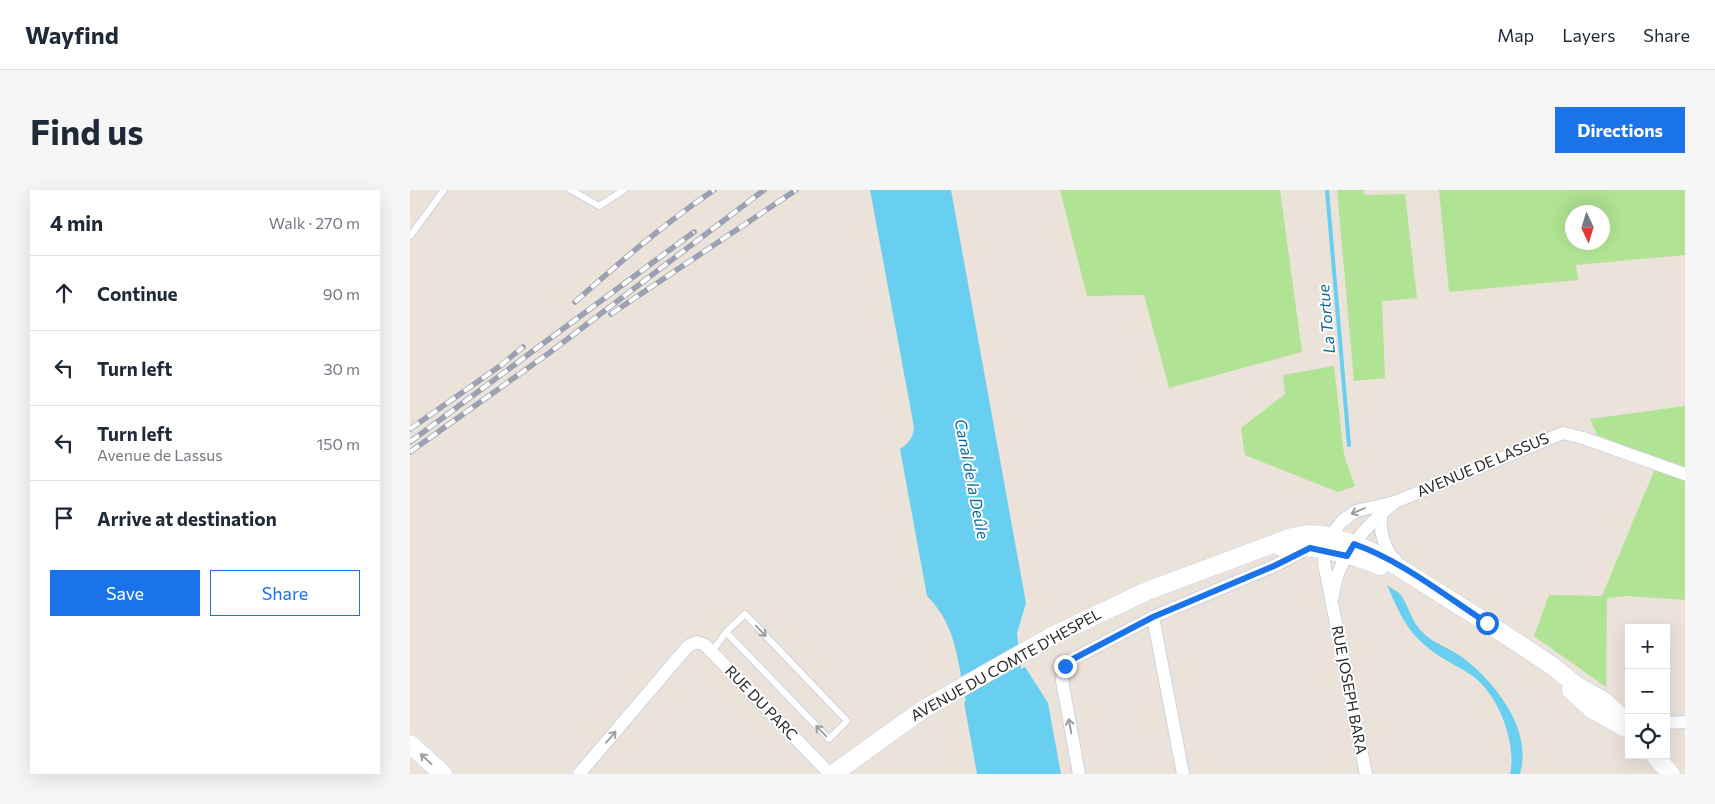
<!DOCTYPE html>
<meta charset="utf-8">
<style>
:root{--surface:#fff;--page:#f6f6f7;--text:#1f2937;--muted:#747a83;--line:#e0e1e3;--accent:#1a73e8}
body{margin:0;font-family:Commissioner,sans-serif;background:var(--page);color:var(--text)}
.controls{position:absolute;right:15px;bottom:15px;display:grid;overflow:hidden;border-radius:0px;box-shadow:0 5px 20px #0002}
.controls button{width:45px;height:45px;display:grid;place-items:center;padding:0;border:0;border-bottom:1px solid var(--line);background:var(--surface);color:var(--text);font:25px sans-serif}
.compass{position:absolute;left:1155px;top:15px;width:45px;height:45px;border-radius:50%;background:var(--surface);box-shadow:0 5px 20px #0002;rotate:176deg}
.stop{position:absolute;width:15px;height:15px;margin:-11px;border:4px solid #1a73e8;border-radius:50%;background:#fff}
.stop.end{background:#1a73e8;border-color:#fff;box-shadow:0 1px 5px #0008}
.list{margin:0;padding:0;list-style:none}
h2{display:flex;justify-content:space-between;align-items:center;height:65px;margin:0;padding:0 20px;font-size:21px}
h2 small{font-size:16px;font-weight:400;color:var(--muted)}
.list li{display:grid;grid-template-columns:32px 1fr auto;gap:15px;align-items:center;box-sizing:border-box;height:75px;padding:0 20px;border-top:1px solid var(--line)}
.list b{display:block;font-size:19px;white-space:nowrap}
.list p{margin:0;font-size:16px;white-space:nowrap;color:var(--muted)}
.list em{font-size:16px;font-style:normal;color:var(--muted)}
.actions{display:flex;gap:10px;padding:15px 20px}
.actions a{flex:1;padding:11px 0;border:1px solid var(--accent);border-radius:0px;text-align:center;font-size:18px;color:var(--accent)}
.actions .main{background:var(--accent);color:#fff}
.icon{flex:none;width:28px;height:28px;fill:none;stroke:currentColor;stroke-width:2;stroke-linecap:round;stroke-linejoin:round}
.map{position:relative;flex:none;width:1275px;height:584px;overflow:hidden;border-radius:0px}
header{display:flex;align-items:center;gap:30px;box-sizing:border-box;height:70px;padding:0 25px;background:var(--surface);border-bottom:1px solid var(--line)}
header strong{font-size:24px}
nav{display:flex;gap:28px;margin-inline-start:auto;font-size:18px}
.intro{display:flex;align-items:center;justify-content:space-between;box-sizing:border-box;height:120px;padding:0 30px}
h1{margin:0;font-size:35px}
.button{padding:12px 22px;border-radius:0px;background:var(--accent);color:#fff;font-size:18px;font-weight:700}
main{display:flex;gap:30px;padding:0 30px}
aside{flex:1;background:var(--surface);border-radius:0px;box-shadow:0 5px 20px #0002}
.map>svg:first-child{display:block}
.green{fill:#b0e393;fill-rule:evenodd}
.water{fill:#69cff0}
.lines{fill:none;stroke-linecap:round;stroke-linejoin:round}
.stream{stroke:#69cff0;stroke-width:4}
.lane-casing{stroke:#ced2e1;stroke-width:8}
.street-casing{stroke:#ced2e1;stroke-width:14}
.secondary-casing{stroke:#ced2e1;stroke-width:19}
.lane{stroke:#fff;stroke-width:6}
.street{stroke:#fff;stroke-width:12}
.secondary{stroke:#fff;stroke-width:18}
.rail-casing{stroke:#9ca0b3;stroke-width:5.5}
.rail{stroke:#fff;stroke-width:4;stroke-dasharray:11;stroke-linecap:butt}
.oneway{stroke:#9e9e9e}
.route{stroke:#1a73e8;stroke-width:6}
.labels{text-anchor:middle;stroke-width:4;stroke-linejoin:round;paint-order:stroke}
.street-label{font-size:15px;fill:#282828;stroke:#fff}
.water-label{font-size:16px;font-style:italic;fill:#0b6b98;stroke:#fff}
</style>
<header>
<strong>Wayfind</strong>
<nav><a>Map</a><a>Layers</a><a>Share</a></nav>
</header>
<div class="intro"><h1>Find us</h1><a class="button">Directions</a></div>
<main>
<aside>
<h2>4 min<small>Walk · 270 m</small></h2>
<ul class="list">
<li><svg class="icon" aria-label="ahead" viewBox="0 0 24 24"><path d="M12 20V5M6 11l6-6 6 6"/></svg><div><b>Continue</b></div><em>90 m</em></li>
<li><svg class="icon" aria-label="left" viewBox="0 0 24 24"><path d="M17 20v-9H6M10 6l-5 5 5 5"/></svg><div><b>Turn left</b></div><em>30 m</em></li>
<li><svg class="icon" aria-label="left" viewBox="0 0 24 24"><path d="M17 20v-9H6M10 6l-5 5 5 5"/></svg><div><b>Turn left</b><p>Avenue de Lassus</p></div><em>150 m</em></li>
<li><svg class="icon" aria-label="arrive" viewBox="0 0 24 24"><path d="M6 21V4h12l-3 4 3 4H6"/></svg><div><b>Arrive at destination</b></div></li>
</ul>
<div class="actions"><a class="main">Save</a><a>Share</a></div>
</aside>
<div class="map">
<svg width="1275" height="584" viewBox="0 0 1275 584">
<rect width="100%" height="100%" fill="#ebe2d9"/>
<!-- green -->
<g class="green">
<polygon points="650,0 870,0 892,162 759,198 734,105 677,106"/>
<polygon points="927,0 953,0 954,5 995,4 1007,108 972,111 975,188 944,191"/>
<path d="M1029,0h246v65l-109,10 2,15 -129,12zM1192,22v30h-30v-30z"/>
<polygon points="924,176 934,265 945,296 928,302 835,265 831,238 875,204 873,185"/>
<polygon points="1275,216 1275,410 1218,406 1197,408 1196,497 1124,446 1139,405 1192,406 1244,281 1243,267 1187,245 1180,229"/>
</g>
<!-- water -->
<g class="water">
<path d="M460,0h81l75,413 -9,30 4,36 4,-2 23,36 13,71h-84l-13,-72 2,-1c-9,-41 -9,-75 -39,-105l-27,-147c9,-6 13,-11 14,-22z"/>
<path d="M977,395c4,3 10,6 13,9 9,11 10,26 23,39 12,11 26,15 39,24 33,25 71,72 58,117h-10c7,-30 -11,-78 -36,-97 -15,-11 -34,-18 -48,-31 -20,-16 -29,-38 -39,-61z"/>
</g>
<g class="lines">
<!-- stream -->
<polyline class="stream" points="917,0 939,255"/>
<!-- lane casing -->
<g class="lane-casing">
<g id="lane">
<polyline points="161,0 189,16 214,0"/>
<polyline points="0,46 34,0"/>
<polyline points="302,462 316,442 335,424 437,531 419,549 316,442"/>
</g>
</g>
<!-- street casing -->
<g class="street-casing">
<g id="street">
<path d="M972,322c-4,17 2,38 15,50"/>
<path d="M923,406c4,-39 32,-70 61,-93"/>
<polyline points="743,427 773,584"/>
<polyline points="1256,533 1275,532"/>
<polyline points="169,584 278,456 287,452 295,455 420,584"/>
<polyline points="669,584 652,490 655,476 663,469 743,427 864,376 899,358"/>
<polyline points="956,584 914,373 915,361 920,347 932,331 946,321 985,312 1153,243 1173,248 1275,284"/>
</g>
</g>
<!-- secondary casing -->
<g class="secondary-casing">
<g id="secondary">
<path d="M871,357c28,-3 72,7 99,19"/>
<polyline points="1161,500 1183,520 1215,538"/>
<polyline points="0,554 33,584"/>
<polyline points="1244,565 1261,584"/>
<polyline points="423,584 512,520 640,447 737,401 882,347 898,344 913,345 944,354 969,365 1077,433 1141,475 1167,496 1194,511 1207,523 1216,538"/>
</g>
</g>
<!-- lane -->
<use href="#lane" class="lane"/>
<!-- street -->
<use href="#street" class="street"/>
<!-- secondary -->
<use href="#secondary" class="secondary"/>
<!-- rail casing -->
<g class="rail-casing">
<g id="rail">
<path d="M165,112c45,-40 90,-79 139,-112"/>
<polyline points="201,124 386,0"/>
<polyline points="0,239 90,176 113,157"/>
<polyline points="0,252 284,42"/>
<polyline points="0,262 139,163 354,0"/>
</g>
</g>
<!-- rail -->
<use href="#rail" class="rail"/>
</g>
<!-- one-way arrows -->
<defs><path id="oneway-shaft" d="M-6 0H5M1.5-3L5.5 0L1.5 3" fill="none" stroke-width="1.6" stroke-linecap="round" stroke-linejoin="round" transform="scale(1.25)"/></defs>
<g class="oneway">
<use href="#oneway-shaft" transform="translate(948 321) rotate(157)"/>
<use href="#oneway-shaft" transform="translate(351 441) rotate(46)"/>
<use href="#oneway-shaft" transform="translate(660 536) rotate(-100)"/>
<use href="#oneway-shaft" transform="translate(411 541) rotate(-134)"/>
<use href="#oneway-shaft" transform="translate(201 547) rotate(-49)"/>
<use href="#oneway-shaft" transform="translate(16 569) rotate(-137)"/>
</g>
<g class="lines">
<!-- route -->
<path class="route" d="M655,476l8,-7 80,-42 121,-51 36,-18 37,8 7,-12c48,17 90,51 133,79"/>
</g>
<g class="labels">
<!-- street labels -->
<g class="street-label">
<text transform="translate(1073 275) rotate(-23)" y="5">AVENUE DE LASSUS</text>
<text transform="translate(596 475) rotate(-29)" y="5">AVENUE DU COMTE D'HESPEL</text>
<text transform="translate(939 500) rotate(79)" y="5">RUE JOSEPH BARA</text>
<text transform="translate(351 513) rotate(46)" y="5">RUE DU PARC</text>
</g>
<!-- water labels -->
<g class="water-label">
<text transform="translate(916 129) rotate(-95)" y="6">La Tortue</text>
<text transform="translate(562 289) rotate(79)" y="6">Canal de la Deûle</text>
</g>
</g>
</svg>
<div class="controls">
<button>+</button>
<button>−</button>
<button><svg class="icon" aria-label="locate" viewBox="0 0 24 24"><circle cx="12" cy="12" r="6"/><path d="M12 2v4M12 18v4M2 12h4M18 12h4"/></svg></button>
</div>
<svg class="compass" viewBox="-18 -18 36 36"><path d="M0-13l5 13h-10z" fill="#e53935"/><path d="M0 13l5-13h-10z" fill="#747a83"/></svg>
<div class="stop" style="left:1077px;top:433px"></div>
<div class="stop end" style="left:655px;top:476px"></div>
</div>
</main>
